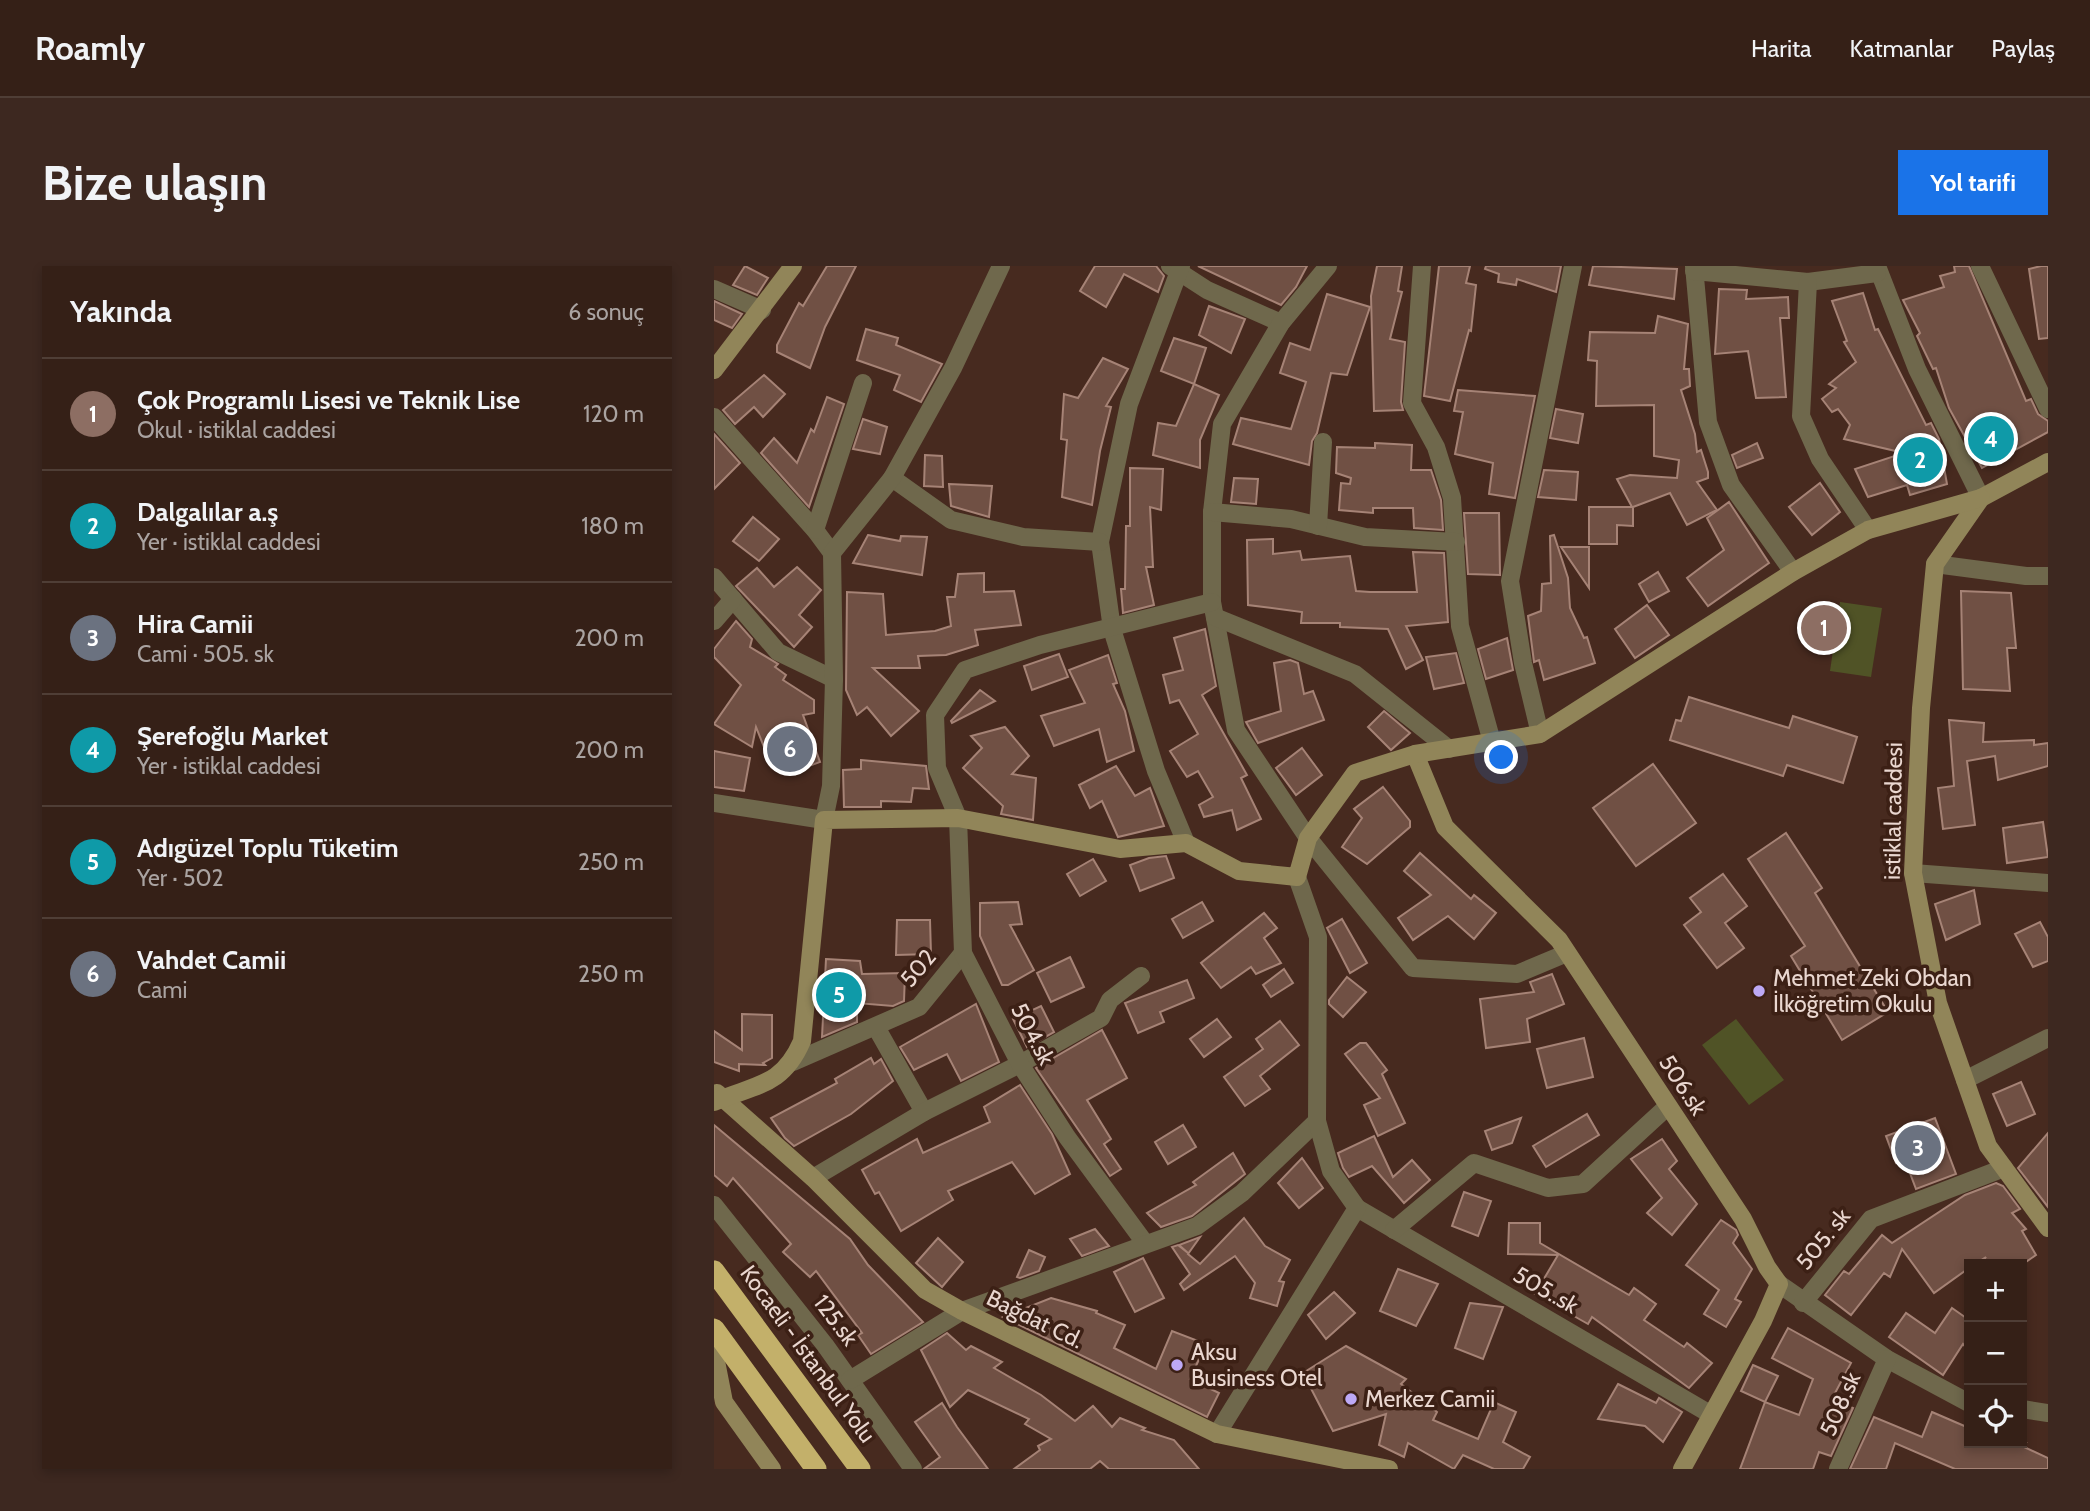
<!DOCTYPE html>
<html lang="tr">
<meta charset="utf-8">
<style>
:root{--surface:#352017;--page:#3d2820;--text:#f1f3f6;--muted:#aaa3a1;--line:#4f3e36;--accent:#1a73e8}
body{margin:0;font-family:Cabin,sans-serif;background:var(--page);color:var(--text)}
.controls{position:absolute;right:21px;bottom:21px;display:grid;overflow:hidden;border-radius:0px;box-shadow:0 4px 10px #0003}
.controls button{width:63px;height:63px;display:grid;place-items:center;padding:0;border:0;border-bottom:2px solid var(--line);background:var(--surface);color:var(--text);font:35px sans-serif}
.you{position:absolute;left:788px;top:492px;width:24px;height:24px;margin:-18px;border:5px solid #fff;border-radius:50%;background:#1a73e8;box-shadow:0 0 0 10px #1a73e833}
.badge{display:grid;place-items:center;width:46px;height:46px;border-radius:50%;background:var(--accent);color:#fff;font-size:23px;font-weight:700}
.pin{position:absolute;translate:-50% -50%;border:4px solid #fff;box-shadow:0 2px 7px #0006}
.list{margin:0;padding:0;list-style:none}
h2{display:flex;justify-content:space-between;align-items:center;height:91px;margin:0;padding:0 28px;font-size:30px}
h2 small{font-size:23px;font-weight:400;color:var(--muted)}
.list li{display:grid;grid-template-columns:46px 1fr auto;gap:21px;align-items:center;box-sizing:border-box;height:112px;padding:0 28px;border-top:2px solid var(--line)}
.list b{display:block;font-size:26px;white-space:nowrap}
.list p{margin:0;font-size:23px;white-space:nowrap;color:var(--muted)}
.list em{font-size:23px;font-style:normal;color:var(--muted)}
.icon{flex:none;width:38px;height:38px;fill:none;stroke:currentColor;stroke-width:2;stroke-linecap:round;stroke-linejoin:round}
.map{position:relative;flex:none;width:1334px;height:1203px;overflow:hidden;border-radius:0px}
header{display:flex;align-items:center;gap:42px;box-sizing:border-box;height:98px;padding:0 35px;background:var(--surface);border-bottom:2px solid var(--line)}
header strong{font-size:33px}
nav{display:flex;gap:38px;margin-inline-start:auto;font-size:24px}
.intro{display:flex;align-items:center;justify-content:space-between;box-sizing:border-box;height:168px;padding:0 42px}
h1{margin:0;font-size:49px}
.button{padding:18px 32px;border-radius:0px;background:var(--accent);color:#fff;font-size:24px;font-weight:700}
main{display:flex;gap:42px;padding:0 42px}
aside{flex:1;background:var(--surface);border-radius:0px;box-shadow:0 4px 10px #0003}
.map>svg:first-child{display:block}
.green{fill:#505326}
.building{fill:#705044;stroke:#a68376;stroke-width:2}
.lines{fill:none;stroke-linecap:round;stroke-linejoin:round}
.street{stroke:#6f684c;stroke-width:18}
.secondary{stroke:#918559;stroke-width:18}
.highway{stroke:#c3b06a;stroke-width:21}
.poi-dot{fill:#bda9f5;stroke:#3c2015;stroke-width:2.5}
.labels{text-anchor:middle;stroke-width:7;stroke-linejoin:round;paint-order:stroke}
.street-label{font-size:23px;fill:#ead7d0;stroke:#3c2015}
.poi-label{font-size:23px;fill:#ead7d0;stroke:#3c2015;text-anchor:start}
</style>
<header>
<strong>Roamly</strong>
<nav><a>Harita</a><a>Katmanlar</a><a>Paylaş</a></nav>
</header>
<div class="intro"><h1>Bize ulaşın</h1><a class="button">Yol tarifi</a></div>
<main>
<aside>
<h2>Yakında<small>6 sonuç</small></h2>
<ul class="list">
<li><span class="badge" style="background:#8d6e63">1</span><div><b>Çok Programlı Lisesi ve Teknik Lise</b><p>Okul · istiklal caddesi</p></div><em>120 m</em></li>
<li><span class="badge" style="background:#0f9aa8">2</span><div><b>Dalgalılar a.ş</b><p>Yer · istiklal caddesi</p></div><em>180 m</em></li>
<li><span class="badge" style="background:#6b7280">3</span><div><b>Hira Camii</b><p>Cami · 505. sk</p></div><em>200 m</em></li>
<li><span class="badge" style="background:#0f9aa8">4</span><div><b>Şerefoğlu Market</b><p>Yer · istiklal caddesi</p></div><em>200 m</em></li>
<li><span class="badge" style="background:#0f9aa8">5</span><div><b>Adıgüzel Toplu Tüketim</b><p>Yer · 502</p></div><em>250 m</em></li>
<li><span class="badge" style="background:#6b7280">6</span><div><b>Vahdet Camii</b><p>Cami</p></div><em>250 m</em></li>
</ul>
</aside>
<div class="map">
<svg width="1334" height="1203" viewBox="0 0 1334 1203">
<rect width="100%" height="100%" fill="#472a1f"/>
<!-- green -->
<g class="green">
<polygon points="1126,336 1168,342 1157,411 1116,405"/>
<polygon points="1022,753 1070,814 1035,839 988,779"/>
</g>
<!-- building -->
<g class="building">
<polygon points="31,0 54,12 43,29 19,19"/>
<polygon points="113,0 142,0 111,61 96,102 63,86 63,79 85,37 89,40"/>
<polygon points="381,0 442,0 450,10 444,26 410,8 392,41 366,25"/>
<polygon points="484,0 593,0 582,21 567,39"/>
<polygon points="663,0 688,0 684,25 688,26 676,73 691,76 687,136 689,144 660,145 657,30"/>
<polygon points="725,0 756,0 752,17 762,19 757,65 755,64 736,135 710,130"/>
<polygon points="772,0 847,0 842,26 803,13 802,19 784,16 785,8 771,3"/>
<polygon points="879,0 963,3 960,33 875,19"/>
<polygon points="1240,0 1255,0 1312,135 1317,133 1324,148 1334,155 1334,166 1268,202 1235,142 1222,102 1219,103 1203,70 1206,67 1189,34 1230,21 1226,10 1241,6"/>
<polygon points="1327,0 1334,0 1334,72 1325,73 1315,3"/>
<polygon points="1005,23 1033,24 1032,33 1074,31 1075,52 1066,52 1072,131 1042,132 1034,85 1001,88"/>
<polygon points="1149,27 1161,64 1164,63 1212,159 1217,157 1225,173 1233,218 1196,229 1193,219 1154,231 1141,203 1190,187 1130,173 1136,159 1124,143 1118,146 1108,133 1122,122 1115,118 1142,96 1130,76 1133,75 1118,35"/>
<polygon points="613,28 656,41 633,109 617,107 603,167 598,175 595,199 519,178 527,152 577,163 592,116 566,107 576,77 596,84"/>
<polygon points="0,35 28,48 18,62 0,54"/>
<polygon points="495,40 531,53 517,87 485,69"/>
<polygon points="944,50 974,58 970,103 975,103 976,120 967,124 981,168 983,186 987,184 994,206 994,212 983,216 1003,244 973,259 956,227 919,241 919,260 903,259 903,278 875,278 875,241 918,241 903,213 916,209 963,212 965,194 940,190 940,139 882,140 883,95 874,94 876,66 941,67"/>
<polygon points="152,63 184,72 182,79 228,98 207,136 180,124 186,109 143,94"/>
<polygon points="460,72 492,82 480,118 447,105"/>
<polygon points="389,92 414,103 392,140 397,141 386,185 378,239 348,231 353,174 347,173 350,128 364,132"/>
<polygon points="50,109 71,128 49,151 40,141 21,158 9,144"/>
<polygon points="480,118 505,129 486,174 486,202 439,189 444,157 462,160"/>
<polygon points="744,124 821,130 801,232 775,228 779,197 741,188 749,146 740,145"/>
<polygon points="113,131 130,138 95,241 47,187 60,172 83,197 97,163 100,166"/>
<polygon points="842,143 869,148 864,177 836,172"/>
<polygon points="149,153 173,161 166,188 139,183"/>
<polygon points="0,168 26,197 0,223"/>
<polygon points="661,177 698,179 697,204 717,204 727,234 729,264 700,262 699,242 659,242 659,247 625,244 627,217 636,218 637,212 622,207 623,181 661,182"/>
<polygon points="1043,177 1049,192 1023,202 1018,189"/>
<polygon points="211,189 228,190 229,221 210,220"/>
<polygon points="416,202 449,203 447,244 436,241 439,301 432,301 440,339 409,347 407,323 411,323 412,260 416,260"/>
<polygon points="830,204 864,206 862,234 824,231"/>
<polygon points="520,212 544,213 542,238 517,236"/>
<polygon points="1106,217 1126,246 1098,269 1075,241"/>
<polygon points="235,218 278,220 275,251 237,240"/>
<polygon points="1015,236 1055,297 994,340 973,312 1010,284 993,252"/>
<polygon points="750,247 785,247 786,309 754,308"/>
<polygon points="39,251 65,273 45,295 19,275"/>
<polygon points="154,269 186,275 187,270 213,271 208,309 139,297"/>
<polygon points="840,269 854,312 856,342 870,372 873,371 881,397 830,414 825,394 820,396 814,350 827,345 828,318 837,317 836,270"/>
<polygon points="559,273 559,288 586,285 588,294 636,290 642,325 656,326 703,326 699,286 730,287 734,356 692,360 709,394 692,403 674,363 626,361 626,357 587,357 588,346 534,339 533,274"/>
<polygon points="847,281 875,281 875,322"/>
<polygon points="83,301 107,324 85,349 98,361 80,381 22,320 43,302 60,321"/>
<polygon points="944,306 955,325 935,336 925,318"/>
<polygon points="270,307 270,326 300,325 307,359 261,364 264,379 232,389 204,390 206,402 159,402 205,445 177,470 153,441 143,449 132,424 133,326 169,328 172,369 221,365 237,360 233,331 241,331 244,308"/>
<polygon points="1247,325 1297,327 1302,382 1293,382 1296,425 1249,423"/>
<polygon points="933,339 955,369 921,392 901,363"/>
<polygon points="22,355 38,373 36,381 64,398 61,401 72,409 69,414 100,434 100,447 89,449 106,496 79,506 54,491 42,461 38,481 0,458 27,419 0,391 0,383"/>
<polygon points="491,363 502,420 488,429 533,509 527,512 547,553 523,564 518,544 490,551 485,539 499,531 484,505 473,511 456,485 484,468 465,434 456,437 449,409 469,404 460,372"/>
<polygon points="793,372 799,404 772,413 764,383"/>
<polygon points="742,387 750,417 720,423 712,391"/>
<polygon points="345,388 354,411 318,424 310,400"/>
<polygon points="394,389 403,417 399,418 411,445 420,485 393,496 385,463 340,480 327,450 371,437 355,404"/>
<polygon points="576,394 584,397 590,428 599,425 610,454 544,477 532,456 567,445 560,397"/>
<polygon points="266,424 281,435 238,457 237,455"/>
<polygon points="975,431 1075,462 1079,450 1143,471 1129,517 1073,499 1069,510 956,474 962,454 967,455"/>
<polygon points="670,445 696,467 677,484 654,461"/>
<polygon points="1235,454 1270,457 1269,476 1320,474 1320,479 1334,477 1334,500 1284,514 1281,490 1253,495 1261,559 1229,563 1224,522 1240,520"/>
<polygon points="291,461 315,490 298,508 322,512 319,554 287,548 289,540 249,502 268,482 257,470"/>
<polygon points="588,482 608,509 582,529 562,502"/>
<polygon points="0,485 36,492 30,525 0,521"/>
<polygon points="147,494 212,500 215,523 199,522 197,536 167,535 167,541 130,541 129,504 147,503"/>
<polygon points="939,498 982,557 922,600 879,542"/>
<polygon points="402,500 421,530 436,522 450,560 404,571 388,535 376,542 365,519"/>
<polygon points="669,521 696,555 696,561 653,598 628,581 648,552 640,543"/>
<polygon points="1329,556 1334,591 1293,597 1289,562"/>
<polygon points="1072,567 1108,622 1101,627 1174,746 1128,774 1077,690 1091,680 1034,593"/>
<polygon points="706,587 757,633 760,629 782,647 760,673 734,650 699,674 684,652 717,629 690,605"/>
<polygon points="452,590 460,612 426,625 416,599 435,592"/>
<polygon points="379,593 392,615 366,630 353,608"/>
<polygon points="1009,608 1033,640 1011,657 1030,682 1003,702 970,659 987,646 976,632"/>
<polygon points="1260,624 1266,658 1232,674 1221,638"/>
<polygon points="304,636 308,658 296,659 320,704 294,719 288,719 266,670 266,637"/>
<polygon points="488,636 499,655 469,672 458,653"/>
<polygon points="550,647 563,662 550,672 567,697 542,708 537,701 507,722 487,697"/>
<polygon points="628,653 653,697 636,707 613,662"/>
<polygon points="183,654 216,654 217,688 182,689"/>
<polygon points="1326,656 1334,671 1334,695 1319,701 1301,668"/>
<polygon points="356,691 370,721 337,736 323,707"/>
<polygon points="112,693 146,695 148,708 191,707 190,735 179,740 143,737 143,756 108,771"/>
<polygon points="570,703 579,717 557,731 549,719"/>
<polygon points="838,708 850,738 813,753 816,776 772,782 766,733 820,726 816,716"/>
<polygon points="633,711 652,726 629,751 615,738 615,734"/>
<polygon points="473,714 480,732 446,746 450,756 424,767 411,737"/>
<polygon points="262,738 285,796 247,815 233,788 200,804 186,781"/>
<polygon points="327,740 340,766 313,781 299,753"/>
<polygon points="28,748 58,749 58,792 49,797 51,799 25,798 25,805 0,796 0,765 28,784"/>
<polygon points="503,753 517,771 490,791 476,773"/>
<polygon points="566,755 585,779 546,810 556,823 531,840 510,811 549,783 542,773"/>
<polygon points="388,764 413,812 373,834 397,873 390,878 407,903 396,910 322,802"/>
<polygon points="870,772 879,811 833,822 823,783"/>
<polygon points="646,777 652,777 673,804 668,808 691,857 664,870 650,839 666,832 631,788"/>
<polygon points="157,792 160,798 167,793 179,815 137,848 80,880 71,872 57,852 123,817 121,813"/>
<polygon points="1307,816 1321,848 1293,860 1279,828"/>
<polygon points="306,819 338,868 356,908 321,928 298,896 234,925 239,934 187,965 165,926 161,928 148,904 203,873 209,887 276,856 270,841"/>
<polygon points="873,848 885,869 832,901 819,880"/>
<polygon points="807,852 798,877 778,884 771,865"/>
<polygon points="1221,852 1242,908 1202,923 1191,894 1182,897 1172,870"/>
<polygon points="0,859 136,973 154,999 209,1056 157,1088 144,1069 148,1067 102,1005 96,1011 69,986 77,978 19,912 13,920 0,909"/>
<polygon points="469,859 482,881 454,898 441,876"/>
<polygon points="1334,867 1334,941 1304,902"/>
<polygon points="660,870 679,911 698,894 716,914 690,937 658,900 635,911 629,902 624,887"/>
<polygon points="948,873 963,895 955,903 983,938 958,969 933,947 948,932 917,893"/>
<polygon points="519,887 531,908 478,950 447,961 433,947 482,919 479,916"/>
<polygon points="588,892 609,922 585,942 564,917"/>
<polygon points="1282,917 1289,920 1306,943 1298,947 1312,963 1308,965 1322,989 1309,998 1267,998 1272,991 1261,998 1255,998 1255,1002 1220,1027 1188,983 1176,1011 1170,1007 1137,1049 1111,1029 1130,1005 1135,1008 1168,969 1178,977 1251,929"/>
<polygon points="750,926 777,935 764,970 738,960"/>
<polygon points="530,952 551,980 576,994 565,1015 570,1016 563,1040 536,1032 541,1017 521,990 470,1024 466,1018 476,1008 458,981 464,979 474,987 465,979 486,971 474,988 486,998"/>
<polygon points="1007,954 1022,964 1024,969 1019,977 1038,1003 1021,1033 1027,1036 1012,1061 990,1048 1005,1024 972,999"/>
<polygon points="795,957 826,957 826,977 915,1029 920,1022 942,1038 930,1054 970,1081 973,1077 998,1097 975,1122 878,1051 874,1058 821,1028 844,989 794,988"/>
<polygon points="381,963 395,980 368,990 356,973"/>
<polygon points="224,972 249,996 228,1021 202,997"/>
<polygon points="315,984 331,991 325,1005 306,1012 303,1011"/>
<polygon points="429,992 450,1032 421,1046 400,1006"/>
<polygon points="684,1003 724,1018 702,1060 666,1045"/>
<polygon points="620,1026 641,1047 612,1073 594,1049"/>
<polygon points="337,1032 383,1045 382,1047 411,1059 400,1082 442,1103 458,1065 492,1078 476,1113 505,1127 493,1151 289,1051"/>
<polygon points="756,1037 789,1041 769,1093 741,1082"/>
<polygon points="1238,1042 1255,1054 1255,1085 1249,1078 1229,1109 1175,1071 1192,1047 1221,1067"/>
<polygon points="1074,1062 1137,1097 1120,1129 1136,1135 1134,1140 1139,1142 1117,1190 1105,1186 1099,1203 1026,1203 1051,1136 1085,1149 1099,1113 1058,1092"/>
<polygon points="233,1067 252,1084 257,1080 288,1096 280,1102 327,1129 361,1155 379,1140 398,1161 406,1152 431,1162 428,1164 460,1174 485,1203 395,1203 386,1195 376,1203 300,1203 326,1184 324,1180 337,1173 311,1158 315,1153 254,1124 236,1141 207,1084"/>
<polygon points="632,1080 692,1113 687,1118 723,1146 719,1154 764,1173 780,1136 802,1146 789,1176 816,1191 809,1203 780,1203 749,1189 740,1203 694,1177 690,1191 665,1179 672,1148 619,1165 589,1107"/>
<polygon points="1039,1099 1064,1110 1051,1136 1027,1125"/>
<polygon points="904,1118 942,1137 945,1132 968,1146 949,1176 931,1160 884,1153"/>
<polygon points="228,1137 243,1161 274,1203 210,1203 226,1191 201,1156"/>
<polygon points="1218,1146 1255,1162 1255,1177 1312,1177 1310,1181 1334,1192 1334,1203 1241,1203 1181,1177 1172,1203 1136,1203 1160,1151 1208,1171"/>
</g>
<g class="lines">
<!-- street -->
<g class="street">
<polyline points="456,0 493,24 567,57"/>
<polyline points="467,0 415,138 386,276 398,363 442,505 472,577"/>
<polyline points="614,0 567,57 508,158 498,246 498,336 522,464 594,572 699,702 803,708 853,687"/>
<polyline points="708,0 698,137 722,181 738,232 746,360 778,476"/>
<polyline points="980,0 994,156 1017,219 1079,306"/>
<polyline points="1163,0 1203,103 1267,232"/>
<polyline points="1266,0 1334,143"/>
<polyline points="980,5 1094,16 1163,7"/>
<polyline points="1094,16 1087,150 1106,193 1154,264"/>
<polyline points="0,23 48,44"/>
<polyline points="0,151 101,264 118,287"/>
<polyline points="178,212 237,254 309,271 386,276"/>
<polyline points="498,246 577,253 651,271 742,276"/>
<polyline points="604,260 609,176"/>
<polyline points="101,264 149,117"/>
<polyline points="1221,298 1312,310 1334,310"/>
<polyline points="0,311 64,386 120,413"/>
<polyline points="501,351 641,408 735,483"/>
<polyline points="0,355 19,333"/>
<polyline points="826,468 809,397 796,315 859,0"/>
<polyline points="0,537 110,554 117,520 120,413 118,287 178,212 239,102 287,0"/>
<polyline points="1199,607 1334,617"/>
<polyline points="162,761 210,846"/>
<polyline points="79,796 205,741 249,687"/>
<polyline points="1251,814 1334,772"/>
<polyline points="99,912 210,846 306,798 387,752 396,734 427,710"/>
<polyline points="0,939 111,1079 199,1203"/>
<polyline points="643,942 996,1148"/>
<polyline points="680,964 760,897 834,922 869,918 954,840"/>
<polyline points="431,977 353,871 306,798 249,687 244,552 223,502 221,449 251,404 326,379 498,336"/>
<polyline points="1065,1018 1173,1093 1255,1137"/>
<polyline points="1089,1037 1157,953 1290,902"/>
<polyline points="136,1114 248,1045 483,960 528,927 603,855"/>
<polyline points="1308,1143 1334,1147"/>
<polyline points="503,1168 643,942 617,905 603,855 604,671 583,611"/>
<polyline points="1124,1203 1173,1093"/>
</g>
<!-- secondary -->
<g class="secondary">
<polyline points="0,104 79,0"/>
<polyline points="1334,196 1267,232 1221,298 1207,442 1199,607 1224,737 1274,880 1334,962"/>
<polyline points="701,488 731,561 845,674 1029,953 1053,1001 1065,1018 1049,1055 968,1203"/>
<polyline points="3,827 99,912 211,1024 248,1045 503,1168 675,1203"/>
<path d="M0,836c42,-18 68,-15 88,-61l22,-221 134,-2 162,31 66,-6 53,28 58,6 11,-39 47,-65 60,-19 125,-20 253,-162 75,-42 113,-32"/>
<polyline points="0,1085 10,1136 58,1203"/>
</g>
<!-- highway -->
<g class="highway">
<polyline points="0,1005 146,1203"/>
<polyline points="0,1063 102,1203"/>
</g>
</g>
<!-- markers -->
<g class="poi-dot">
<circle cx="1045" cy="725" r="7"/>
<circle cx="463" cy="1099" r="7"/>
<circle cx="637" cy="1133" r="7"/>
</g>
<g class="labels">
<!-- street labels -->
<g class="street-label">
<text transform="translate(1179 545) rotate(-89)" y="8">istiklal caddesi</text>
<text transform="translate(204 702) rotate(-50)" y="8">502</text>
<text transform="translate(319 768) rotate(62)" y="8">504.sk</text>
<text transform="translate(969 819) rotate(57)" y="8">506.sk</text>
<text transform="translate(1109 973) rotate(-51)" y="8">505. sk</text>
<text transform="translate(832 1024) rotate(30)" y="8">505..sk</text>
<text transform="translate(321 1053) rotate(26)" y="8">Bağdat Cd.</text>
<text transform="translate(122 1054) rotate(53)" y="8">125.sk</text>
<text transform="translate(94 1088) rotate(54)" y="8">Kocaeli - İstanbul Yolu</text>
<text transform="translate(1126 1138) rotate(-66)" y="8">508.sk</text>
</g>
<!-- poi labels -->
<g class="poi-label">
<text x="1059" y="720">Mehmet Zeki Obdan<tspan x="1059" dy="26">İlköğretim Okulu</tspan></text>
<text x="477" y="1094">Aksu<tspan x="477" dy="26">Business Otel</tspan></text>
<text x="651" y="1141">Merkez Camii</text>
</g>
</g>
</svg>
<div class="controls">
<button>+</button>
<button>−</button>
<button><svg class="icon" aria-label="locate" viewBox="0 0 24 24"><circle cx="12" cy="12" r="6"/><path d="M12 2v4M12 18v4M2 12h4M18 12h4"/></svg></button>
</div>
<div class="you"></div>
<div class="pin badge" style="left:1110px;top:362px;background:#8d6e63">1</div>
<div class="pin badge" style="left:1206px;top:194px;background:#0f9aa8">2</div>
<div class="pin badge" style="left:1204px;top:882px;background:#6b7280">3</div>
<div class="pin badge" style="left:1277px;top:173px;background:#0f9aa8">4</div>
<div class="pin badge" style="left:125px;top:729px;background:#0f9aa8">5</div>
<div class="pin badge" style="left:76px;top:483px;background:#6b7280">6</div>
</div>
</main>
